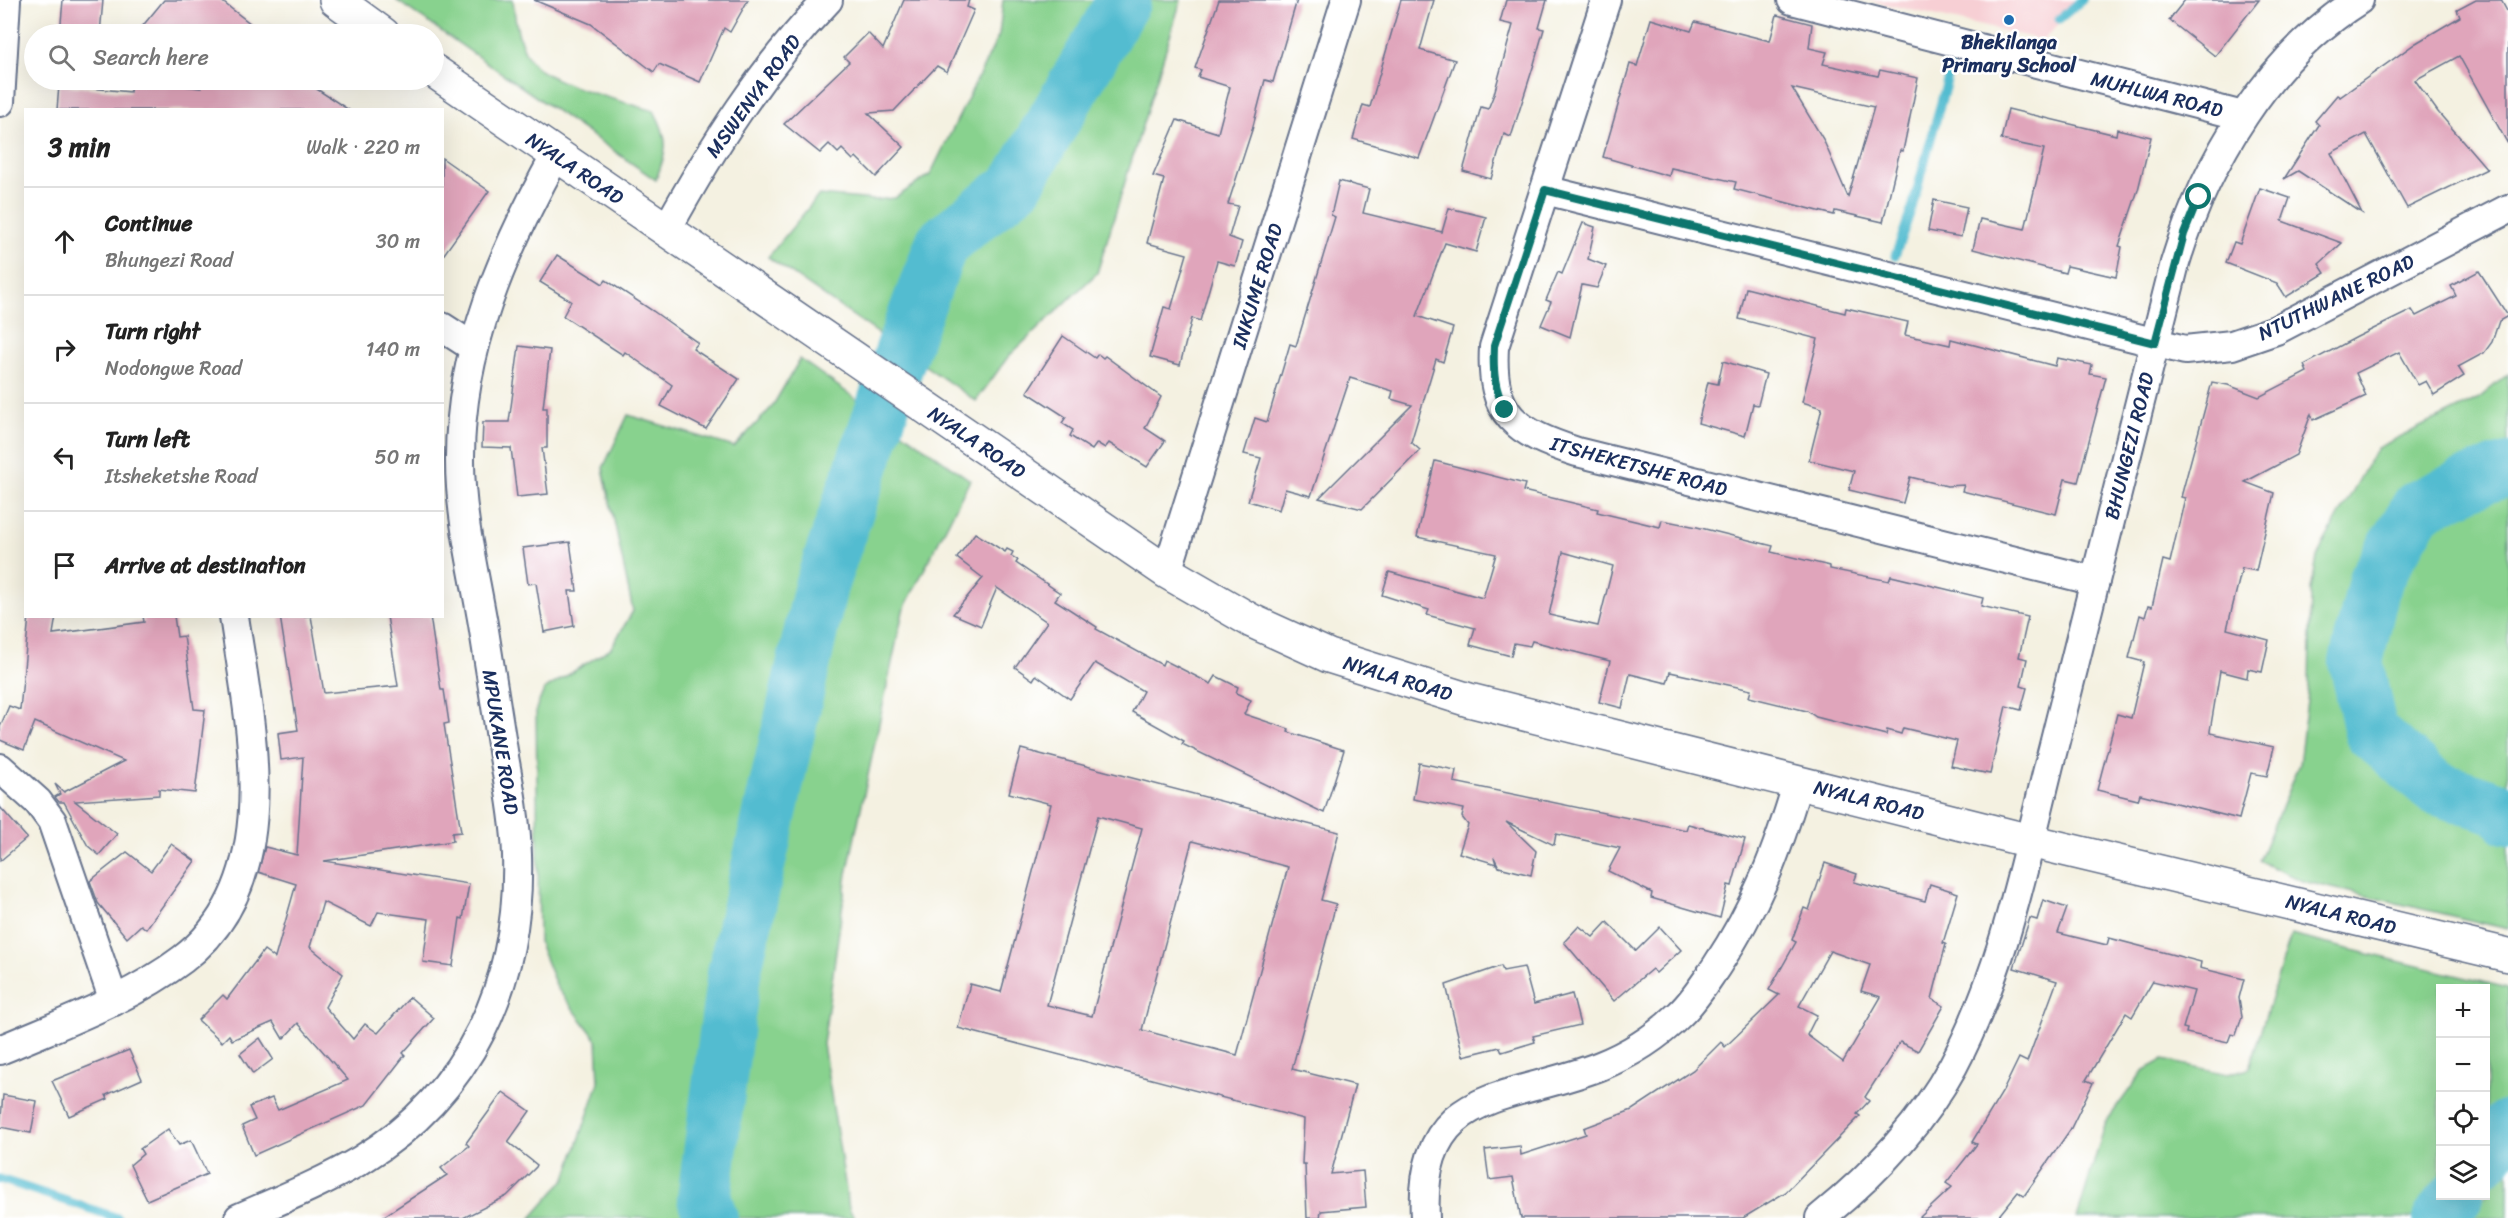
<!DOCTYPE html>
<meta charset="utf-8">
<style>
:root{--surface:#fff;--page:#f2f2f2;--text:#222;--muted:#767676;--line:#e0e0e0}
body{margin:0;font-family:Sriracha,sans-serif;background:var(--page);color:var(--text)}
.controls{position:absolute;right:18px;bottom:18px;display:grid;overflow:hidden;border-radius:0px;box-shadow:0 6px 24px #0002}
.controls button{width:54px;height:54px;display:grid;place-items:center;padding:0;border:0;border-bottom:2px solid var(--line);background:var(--surface);color:var(--text);font:30px sans-serif}
.stop{position:absolute;width:18px;height:18px;margin:-14px;border:4px solid #0f766e;border-radius:50%;background:#fff}
.stop.end{background:#0f766e;border-color:#fff;box-shadow:0 2px 6px #0008}
.list{margin:0;padding:0;list-style:none}
h2{display:flex;justify-content:space-between;align-items:center;height:78px;margin:0;padding:0 24px;font-size:26px}
h2 small{font-size:20px;font-weight:400;color:var(--muted)}
.list li{display:grid;grid-template-columns:39px 1fr auto;gap:18px;align-items:center;box-sizing:border-box;height:108px;padding:0 24px;border-top:2px solid var(--line)}
.list b{display:block;font-size:22px;white-space:nowrap}
.list p{margin:0;font-size:20px;white-space:nowrap;color:var(--muted)}
.list em{font-size:20px;font-style:normal;color:var(--muted)}
.icon{flex:none;width:33px;height:33px;fill:none;stroke:currentColor;stroke-width:2;stroke-linecap:round;stroke-linejoin:round}
.map{position:relative;flex:none;width:2508px;height:1218px;overflow:hidden}
.search{position:absolute;background:var(--surface);box-shadow:0 6px 24px #0002;left:24px;top:24px;width:420px;height:66px;display:flex;align-items:center;gap:15px;box-sizing:border-box;padding:0 21px;border-radius:33px;color:var(--muted);font-size:22px}
.panel{position:absolute;background:var(--surface);box-shadow:0 6px 24px #0002;left:24px;top:108px;width:420px;height:510px;border-radius:0px}
.map>svg:first-child{display:block}
.built{fill:#f7cfd4}
.green{fill:#88d28e;stroke:#528076;stroke-width:1.5;fill-rule:evenodd}
.lines{fill:none;stroke-linecap:round;stroke-linejoin:round}
.stream{stroke:#53bcd0;stroke-width:9}
.river{stroke:#53bcd0;stroke-width:54}
.building{fill:#e0a5bb;fill-rule:evenodd}
.street-casing{stroke:#67738c;stroke-width:32}
.secondary-casing{stroke:#67738c;stroke-width:36}
.street{stroke:#fff;stroke-width:28}
.secondary{stroke:#fff;stroke-width:33}
.route{stroke:#0f766e;stroke-width:8}
.poi-dot{fill:#1f6fb2;stroke:#fff;stroke-width:2}
.labels{text-anchor:middle;stroke-width:5;stroke-linejoin:round;paint-order:stroke}
.poi-label{font-size:20px;font-weight:bold;fill:#1b2f5e;stroke:#fff}
.street-label{font-size:20px;fill:#1b2f5e;stroke:#fff}
</style>
<div class="map">
<svg width="2508" height="1218" viewBox="0 0 2508 1218">
<rect width="100%" height="100%" fill="#fff"/>
<filter id="ink" filterUnits="userSpaceOnUse"><feTurbulence type="fractalNoise" baseFrequency=".0167" numOctaves="2"/><feDisplacementMap in="SourceGraphic" scale="12" xChannelSelector="R" yChannelSelector="G"/><feConvolveMatrix kernelMatrix="1 2 1 2 8 2 1 2 1" color-interpolation-filters="sRGB"/></filter>
<filter id="wash" filterUnits="userSpaceOnUse"><feTurbulence type="fractalNoise" baseFrequency=".008" numOctaves="4" result="noise"/><feDisplacementMap in="SourceGraphic" scale="24" xChannelSelector="R" yChannelSelector="G"/><feGaussianBlur stdDeviation="1.35" result="paint"/><feColorMatrix in="noise" values="0 0 0 0 0 0 0 0 0 0 0 0 0 0 0 0 0 1.4 0 .05"/><feComposite in="paint" operator="in"/></filter>
<g filter="url(#wash)">
<rect width="100%" height="100%" fill="#f4f1e1"/>
<!-- built -->
<polygon class="built" points="1868,0 2083,0 2043,40"/>
<!-- green -->
<g class="green">
<path d="M396,0h117c2,21 6,49 21,65 20,20 91,37 120,46 16,29 13,39 2,69z"/>
<polygon points="1003,0 1181,0 1097,273 1008,357 976,401 768,257 819,195 874,200 895,198 930,175 999,35"/>
<polygon points="800,359 970,480 903,611 847,874 823,1044 849,1208 854,1218 531,1218 566,1178 599,1082 597,1040 557,988 539,943 536,709 544,690 611,648 633,611 603,468 628,415 734,447 772,407"/>
<polygon points="2508,374 2508,929 2302,881 2259,861 2299,764 2309,685 2311,589 2317,558 2323,544 2377,448 2479,398"/>
<path d="M2291,935l217,53v230h-431l29,-96 37,-51 20,-11 65,14 21,-6zM2440,988h46v208h-46z"/>
</g>
<g class="lines">
<!-- stream -->
<g class="stream">
<polyline points="2059,19 2082,0"/>
<polyline points="1895,256 1912,208 1951,66"/>
<polyline points="0,1179 118,1218"/>
</g>
<!-- river -->
<g class="river">
<polyline points="2508,470 2481,478 2418,507 2375,580 2356,662 2371,732 2436,788 2501,809 2508,818"/>
<polyline points="2486,1157 2508,1126"/>
<polyline points="711,1218 704,1198 734,973 821,586 909,330 942,243 1016,185 1124,0"/>
<polyline points="2440,1218 2457,1196"/>
</g>
</g>
<g id="blocks">
<!-- building -->
<g class="building">
<polygon points="63,0 103,0 100,34 60,34"/>
<polygon points="164,0 220,0 264,34 136,34"/>
<polygon points="534,0 748,0 730,32 724,28 700,82 659,64 654,72 591,24"/>
<polygon points="904,0 969,0 967,7 974,10 947,72 937,66 894,111 868,113 904,147 876,177 856,157 853,160 842,149 838,153 829,144 820,153 784,124 849,62 844,57 868,33 883,49"/>
<polygon points="1219,0 1297,0 1273,82 1265,80 1252,130 1228,204 1238,206 1229,237 1242,242 1235,266 1217,261 1200,321 1192,318 1180,365 1150,357 1164,307 1171,309 1187,254 1147,243 1164,179 1153,176 1177,120 1218,133 1230,87 1198,77 1201,70 1195,68"/>
<polygon points="1401,0 1434,0 1420,50 1455,60 1419,158 1353,139 1363,105 1370,107"/>
<polygon points="1506,0 1547,0 1539,28 1544,29 1534,64 1511,137 1504,134 1491,179 1463,171 1481,107 1488,109 1494,94 1513,25 1500,22"/>
<polygon points="2185,0 2259,0 2215,56 2169,20"/>
<polygon points="2476,0 2501,0 2508,13 2508,144 2459,56 2415,80 2438,112 2487,169 2407,208 2366,134 2331,153 2362,213 2298,171 2284,179 2319,125 2315,121 2337,95 2340,97 2416,43 2460,17 2457,10"/>
<path d="M1777,15l35,9 -3,24 18,4 -4,12 55,12 2,-6 38,8 -15,73 -3,-1 -17,72 -48,-11 -1,4 -100,-26 2,-7 -65,-14 -2,8 -66,-19 27,-93 7,2 14,-47 40,12 4,-9 75,19zM1792,88l82,19 -26,90 -25,-58z"/>
<polygon points="131,80 200,88 190,80 303,80 349,110 57,110 59,85 130,92"/>
<polygon points="2008,109 2116,135 2117,129 2151,137 2138,190 2119,246 2122,247 2116,277 2067,266 2065,273 1973,249 1980,219 2025,229 2044,149 2001,140"/>
<polygon points="442,158 489,191 442,257"/>
<polygon points="1339,181 1369,189 1363,213 1442,232 1449,208 1486,217 1476,252 1445,243 1417,316 1453,328 1443,362 1436,359 1411,442 1420,450 1362,509 1319,498 1412,405 1391,399 1393,391 1350,378 1311,496 1285,489 1279,510 1248,501 1261,458 1244,454 1255,418 1267,422 1290,344 1296,346 1335,217 1331,215"/>
<polygon points="2260,188 2290,198 2282,221 2342,243 2319,264 2325,273 2286,297 2277,283 2226,263 2234,242 2240,244"/>
<polygon points="1934,200 1967,207 1961,237 1928,231"/>
<polygon points="1583,223 1595,227 1588,259 1606,266 1597,288 1582,285 1570,337 1541,325 1551,302 1546,300 1558,272 1562,274"/>
<polygon points="557,255 603,284 606,280 653,311 698,343 693,349 739,379 706,429 661,406 672,385 625,352 623,355 563,316 571,301 540,282"/>
<polygon points="2479,271 2508,316 2499,321 2492,342 2484,353 2458,367 2464,376 2434,395 2426,381 2418,385 2399,352 2356,373 2366,396 2313,420 2311,414 2296,455 2245,482 2274,493 2256,571 2242,568 2227,629 2269,640 2262,672 2248,669 2247,678 2220,671 2210,731 2210,733 2274,747 2267,776 2251,773 2239,819 2140,794 2138,800 2097,790 2117,714 2131,718 2144,662 2129,658 2140,615 2145,617 2148,606 2152,607 2163,560 2170,562 2185,498 2181,497 2212,382 2228,385 2259,397 2307,372 2304,365 2357,337 2412,310 2416,316 2456,296 2451,286"/>
<polygon points="1746,288 1845,313 1846,308 1908,322 1905,335 1950,345 1951,339 2055,366 2057,358 2092,365 2090,374 2106,377 2078,482 2065,479 2056,514 1962,491 1964,485 1947,486 1910,477 1903,503 1849,490 1854,471 1809,460 1822,408 1802,402 1818,339 1739,319"/>
<polygon points="1063,336 1095,358 1098,354 1103,358 1105,356 1161,397 1145,428 1165,441 1147,467 1109,443 1105,448 1097,443 1092,450 1070,436 1073,430 1062,423 1066,417 1027,392"/>
<polygon points="519,346 550,350 543,408 547,408 547,448 542,448 548,494 517,497 511,448 482,447 483,422 509,422"/>
<polygon points="1723,361 1766,374 1758,405 1753,404 1745,436 1698,423 1708,382 1718,384"/>
<path d="M1435,461l90,23 -2,7 75,18 -1,3 63,15 2,-7 35,7 76,19 -2,6 59,14v3l59,12 2,-5 92,22 -2,8 47,11 -9,40 8,2 -6,27 6,2 -6,22 -15,-4 -16,68 -39,-8 6,-25 -54,-13 -2,6 -14,-4 -1,5 -70,-18 -9,-6 -58,-14 2,-7 -81,-18 -3,11 -37,-9 -8,34 -23,-6 11,-41 -78,-20 -2,5 -16,-3 -3,13 -41,-11 5,-17 -48,-13 2,-5 -47,-15 7,-23 94,26 13,-44 -79,-17zM1563,552l50,14 -15,60 -49,-11z"/>
<polygon points="975,533 1005,552 1007,549 1013,552 1011,556 1018,560 1016,563 1060,593 1055,600 1097,627 1096,629 1162,665 1164,660 1211,684 1216,676 1238,687 1236,693 1251,700 1244,714 1289,729 1288,732 1344,750 1324,813 1182,744 1184,741 1132,712 1143,691 1095,663 1070,699 1036,675 1033,680 1015,667 1047,622 997,588 981,626 953,614 983,578 957,558"/>
<polygon points="570,542 577,591 569,591 574,626 544,632 536,583 528,584 523,548"/>
<polygon points="29,616 56,616 53,634 144,622 143,616 174,616 177,637 184,636 194,709 205,710 195,793 159,789 159,795 75,801 117,834 99,855 88,846 64,802 59,802 55,797 60,794 55,784 64,792 124,761 35,722 24,750 0,740 0,727 9,706 20,710"/>
<polygon points="280,616 311,616 324,693 398,686 387,616 430,616 441,690 444,690 449,723 444,724 461,832 452,833 453,841 324,861 469,884 463,919 460,918 453,966 423,962 429,919 378,912 371,926 323,902 310,947 343,974 325,1007 353,1039 365,1024 378,1033 410,997 434,1018 403,1053 405,1055 366,1105 254,1155 242,1126 255,1120 249,1107 272,1098 278,1110 348,1080 298,1023 283,1039 273,1022 232,1040 229,1035 222,1042 198,1020 223,995 227,999 264,950 275,958 296,884 258,872 265,847 297,855 303,757 281,760 278,733 298,730"/>
<path d="M1021,749l318,83 -18,68 15,4 -44,165 63,16 -24,89 32,-3 3,36 -45,4 -1,7h-13l-2,-54h-3l2,-45 -346,-91 12,-44 31,8 50,-188 -42,-11zM1098,816l44,12 -50,188 -45,-11zM1192,841l96,26 -51,188 -95,-25z"/>
<polygon points="1419,763 1456,770 1454,782 1686,830 1688,824 1745,839 1732,886 1728,885 1720,918 1651,898 1652,893 1608,871 1620,848 1556,834 1554,845 1506,822 1536,851 1531,875 1499,867 1494,857 1496,864 1459,853 1468,825 1462,817 1464,809 1413,799"/>
<polygon points="0,807 27,838 0,861"/>
<polygon points="171,844 195,861 146,929 141,925 127,938 98,903 90,881 127,852 151,871"/>
<path d="M1825,863l32,11 -3,8 71,19 5,-17 28,9 -15,50 3,1 -14,55 12,7 -26,45 -18,-9 -35,55 4,4 -12,13 3,2 -74,76 -43,26h-222l-8,-41 -24,3 -4,-30 35,-4 1,9 65,-21 -2,-6 48,-18 61,-40 28,-28 4,5 54,-52 -10,-5 27,-48 -4,-2 12,-32 5,2zM1830,951l40,14 -9,26 20,6 -38,65 -36,-27 10,-20 -18,-9z"/>
<polygon points="2043,900 2067,908 2058,933 2107,945 2109,938 2201,962 2200,968 2244,979 2239,998 2242,1017 2236,1035 2231,1034 2228,1042 2186,1033 2187,1029 2183,1028 2194,991 2153,981 2132,1017 2126,1013 2086,1080 2093,1083 2070,1130 2024,1196 2018,1192 1997,1218 1919,1218 1952,1187 1946,1183 1977,1144 1972,1142 2003,1091 2019,1058 2027,1062 2057,981 2014,968 2030,918 2037,920"/>
<polygon points="1607,922 1636,951 1660,927 1681,950 1656,973 1652,969 1614,1001 1564,942 1579,926 1593,937"/>
<polygon points="1501,966 1503,971 1524,967 1534,1004 1572,994 1580,1025 1533,1036 1535,1042 1502,1052 1500,1047 1463,1056 1446,985"/>
<polygon points="260,1038 273,1059 253,1074 240,1054"/>
<polygon points="129,1050 142,1079 106,1095 108,1099 69,1116 52,1081"/>
<polygon points="503,1092 530,1111 508,1142 537,1165 536,1167 507,1196 463,1218 381,1218 447,1175 441,1168 469,1146 466,1143"/>
<polygon points="3,1095 37,1101 31,1133 0,1127"/>
<polygon points="168,1129 179,1145 191,1140 207,1174 147,1200 130,1165 143,1154 140,1149"/>
</g>
</g>
</g>
<g filter="url(#ink)">
<use href="#blocks" fill-opacity="0" stroke="#67738c" stroke-width="1.5"/>
<g class="lines">
<!-- street casing -->
<g class="street-casing">
<g id="street">
<path d="M1606,0l-112,347c-4,69 22,85 83,105l518,129"/>
<polyline points="1792,0 2243,116"/>
<polyline points="0,102 6,0"/>
<polyline points="1545,190 2185,350 2232,345 2276,330 2508,209"/>
<path d="M667,229c45,-82 95,-161 161,-229"/>
<polyline points="442,327 473,347"/>
<polyline points="1167,572 1346,0"/>
<polyline points="0,768 38,802 52,821 114,1001"/>
<path d="M0,1050c62,-27 129,-50 183,-91 104,-79 67,-233 51,-343"/>
<path d="M239,1218c41,-18 83,-35 122,-58 110,-67 160,-179 156,-305 -1,-33 -7,-66 -13,-98 -7,-44 -14,-88 -21,-133 -9,-53 -23,-109 -23,-163 -1,-111 44,-212 96,-306"/>
<path d="M1425,1218c-7,-132 84,-116 175,-152 30,-12 57,-29 80,-52 14,-13 25,-31 36,-47 41,-62 61,-114 82,-185"/>
<path d="M1820,1218c52,-42 101,-93 133,-152 52,-98 73,-211 100,-317 41,-162 80,-324 122,-486 31,-101 92,-205 184,-263"/>
</g>
</g>
<!-- secondary casing -->
<g class="secondary-casing">
<g id="secondary">
<polyline points="336,0 383,34"/>
<polyline points="434,71 1167,572 1252,621 1329,656 1469,700 2030,841 2508,955"/>
</g>
</g>
<!-- street -->
<use href="#street" class="street"/>
<!-- secondary -->
<use href="#secondary" class="secondary"/>
</g>
</g>
<g class="lines" filter="url(#ink)">
<!-- route -->
<path class="route" d="M1505,410c-11,-22 -12,-39 -11,-64l51,-156 610,153 29,-109 15,-37"/>
</g>
<!-- markers -->
<circle class="poi-dot" cx="2009" cy="20" r="6"/>
<g class="labels">
<!-- poi labels -->
<g class="poi-label">
<text x="2009" y="49">Bhekilanga<tspan x="2009" dy="23">Primary School</tspan></text>
</g>
<!-- street labels -->
<g class="street-label">
<text transform="translate(2157 94) rotate(14)" y="7">MUHLWA ROAD</text>
<text transform="translate(753 96) rotate(-54)" y="7">MSWENYA ROAD</text>
<text transform="translate(575 168) rotate(34)" y="7">NYALA ROAD</text>
<text transform="translate(1257 286) rotate(-73)" y="7">INKUME ROAD</text>
<text transform="translate(2336 297) rotate(-26)" y="7">NTUTHWANE ROAD</text>
<text transform="translate(977 442) rotate(34)" y="7">NYALA ROAD</text>
<text transform="translate(2129 446) rotate(-76)" y="7">BHUNGEZI ROAD</text>
<text transform="translate(1639 466) rotate(15)" y="7">ITSHEKETSHE ROAD</text>
<text transform="translate(1398 678) rotate(17)" y="7">NYALA ROAD</text>
<text transform="translate(501 742) rotate(81)" y="7">MPUKANE ROAD</text>
<text transform="translate(1869 800) rotate(14)" y="7">NYALA ROAD</text>
<text transform="translate(2341 914) rotate(14)" y="7">NYALA ROAD</text>
</g>
</g>
</svg>
<div class="controls">
<button>+</button>
<button>−</button>
<button><svg class="icon" aria-label="locate" viewBox="0 0 24 24"><circle cx="12" cy="12" r="6"/><path d="M12 2v4M12 18v4M2 12h4M18 12h4"/></svg></button>
<button><svg class="icon" aria-label="layers" viewBox="0 0 24 24"><path d="M12 4l9 5-9 5-9-5zM3 14l9 5 9-5"/></svg></button>
</div>
<div class="stop" style="left:2199px;top:197px"></div>
<div class="stop end" style="left:1505px;top:410px"></div>
<div class="search"><svg class="icon" aria-label="search" viewBox="0 0 24 24"><circle cx="10" cy="10" r="6"/><path d="M15 15l6 6"/></svg>Search here</div>
<section class="panel">
<h2>3 min<small>Walk · 220 m</small></h2>
<ul class="list">
<li><svg class="icon" aria-label="ahead" viewBox="0 0 24 24"><path d="M12 20V5M6 11l6-6 6 6"/></svg><div><b>Continue</b><p>Bhungezi Road</p></div><em>30 m</em></li>
<li><svg class="icon" aria-label="right" viewBox="0 0 24 24"><path d="M7 20v-9h11M14 6l5 5-5 5"/></svg><div><b>Turn right</b><p>Nodongwe Road</p></div><em>140 m</em></li>
<li><svg class="icon" aria-label="left" viewBox="0 0 24 24"><path d="M17 20v-9H6M10 6l-5 5 5 5"/></svg><div><b>Turn left</b><p>Itsheketshe Road</p></div><em>50 m</em></li>
<li><svg class="icon" aria-label="arrive" viewBox="0 0 24 24"><path d="M6 21V4h12l-3 4 3 4H6"/></svg><div><b>Arrive at destination</b></div></li>
</ul>
</section>
</div>
